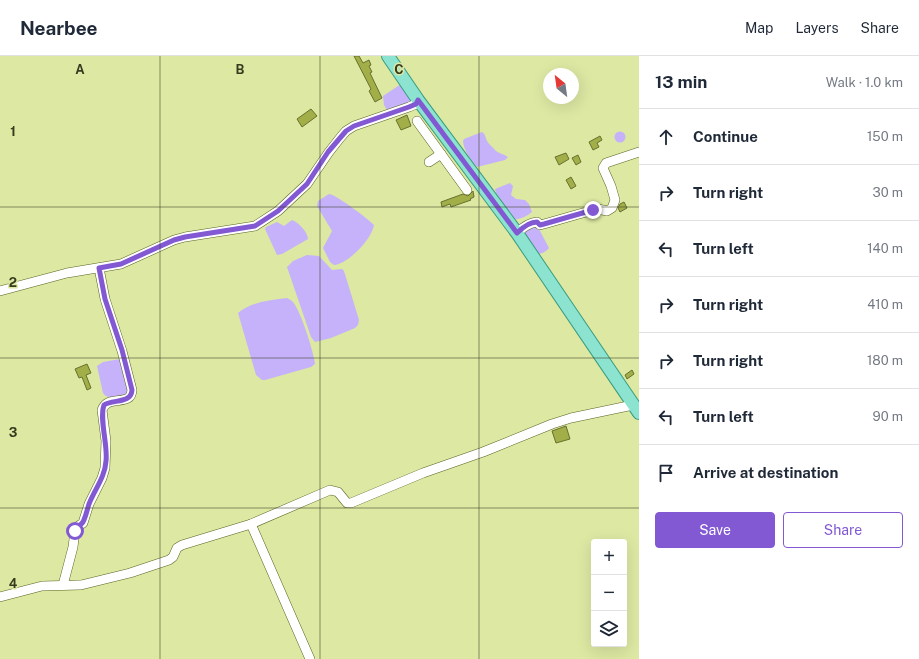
<!DOCTYPE html>
<meta charset="utf-8">
<style>
:root{--surface:#fff;--page:#f2f2f3;--text:#1f2937;--muted:#747a83;--line:#e0e1e3;--accent:#8259d3}
body{margin:0;font-family:"Public Sans",sans-serif;background:var(--page);color:var(--text)}
.controls{position:absolute;right:12px;bottom:12px;display:grid;overflow:hidden;border-radius:4px;box-shadow:0 4px 16px #0002}
.controls button{width:36px;height:36px;display:grid;place-items:center;padding:0;border:0;border-bottom:1px solid var(--line);background:var(--surface);color:var(--text);font:20px sans-serif}
.compass{position:absolute;left:543px;top:12px;width:36px;height:36px;border-radius:50%;background:var(--surface);box-shadow:0 4px 16px #0002;rotate:331deg}
.stop{position:absolute;width:12px;height:12px;margin:-9px;border:3px solid #8259d3;border-radius:50%;background:#fff}
.stop.end{background:#8259d3;border-color:#fff;box-shadow:0 1px 4px #0008}
.list{margin:0;padding:0;list-style:none}
h2{display:flex;justify-content:space-between;align-items:center;height:52px;margin:0;padding:0 16px;font-size:17px}
h2 small{font-size:13px;font-weight:400;color:var(--muted)}
.list li{display:grid;grid-template-columns:26px 1fr auto;gap:12px;align-items:center;box-sizing:border-box;height:56px;padding:0 16px;border-top:1px solid var(--line)}
.list b{display:block;font-size:15px;white-space:nowrap}
.list em{font-size:13px;font-style:normal;color:var(--muted)}
.actions{display:flex;gap:8px;padding:12px 16px}
.actions a{flex:1;padding:9px 0;border:1px solid var(--accent);border-radius:4px;text-align:center;font-size:14px;color:var(--accent)}
.actions .main{background:var(--accent);color:#fff}
.icon{flex:none;width:22px;height:22px;fill:none;stroke:currentColor;stroke-width:2;stroke-linecap:round;stroke-linejoin:round}
.map{position:relative;flex:none;width:639px;height:603px;overflow:hidden}
header{display:flex;align-items:center;gap:24px;box-sizing:border-box;height:56px;padding:0 20px;background:var(--surface);border-bottom:1px solid var(--line)}
header strong{font-size:19px}
nav{display:flex;gap:22px;margin-inline-start:auto;font-size:14px}
main{display:flex}
aside{flex:1;background:var(--surface)}
.map>svg:first-child{display:block}
.water{fill:#c5b2fb}
.building{fill:#a2ae48;stroke:#68702f}
.lines{fill:none;stroke-linecap:round;stroke-linejoin:round}
.minor-casing{stroke:#5b6220;stroke-width:10}
.major-casing{stroke:#3b9c7e;stroke-width:14}
.minor{stroke:#fff;stroke-width:9}
.major{stroke:#8be3d0;stroke-width:12}
.route{stroke:#8259d3;stroke-width:5}
.grid{fill:none;stroke:#363a1f;stroke-width:1;stroke-opacity:0.55}
.grid-label{font-size:13px;text-anchor:middle;font-weight:bold;fill:#363a1f;stroke:#dde8a3;stroke-width:3;stroke-linejoin:round;paint-order:stroke}
</style>
<header>
<strong>Nearbee</strong>
<nav><a>Map</a><a>Layers</a><a>Share</a></nav>
</header>
<main>
<div class="map">
<svg width="639" height="603" viewBox="0 0 639 603">
<rect width="100%" height="100%" fill="#dde8a3"/>
<!-- water -->
<g class="water">
<polygon points="401,28 413,44 406,50 387,54 384,49 383,40"/>
<circle cx="620" cy="81" r="5.5"/>
<path d="M482,76c4,3 3,5 5,9 2,3 6,7 9,10 4,3 8,3 12,6l-3,3 -28,7c-7,-8 -13,-16 -14,-26l1,-2z"/>
<path d="M510,127l3,3 -2,9 5,4 9,1 4,4 3,8c-5,4 -12,8 -18,7l-18,-26 -1,-4z"/>
<path d="M329,138c8,1 39,25 45,31 -2,14 -26,39 -40,40l-4,-3 -7,-14 9,-17 -15,-25 1,-5z"/>
<path d="M292,164c7,3 15,11 16,19l-26,15 -5,1 -12,-26 1,-2 11,-5 7,4z"/>
<path d="M535,168l4,5 10,19c-2,3 -8,6 -11,6l-16,-22z"/>
<polygon points="307,199 319,200 332,214 342,213 344,215 359,264 358,269 355,272 331,282 315,286 311,281 287,211 293,205"/>
<path d="M287,242c2,1 4,2 5,3 8,7 22,52 23,63l-4,3 -46,13h-3l-6,-5 -18,-62c12,-11 33,-13 49,-15z"/>
<path d="M120,303l1,1 7,33c-7,4 -20,8 -25,0l-6,-27 6,-4z"/>
</g>
<!-- building -->
<g class="building">
<polygon points="354,0 359,0 363,7 369,4 371,9 369,10 372,16 370,17 382,42 375,46 369,35 371,33"/>
<polygon points="311,53 317,60 302,71 297,63"/>
<polygon points="407,59 411,70 401,74 396,64"/>
<polygon points="600,80 602,84 597,87 599,91 593,94 589,86"/>
<polygon points="566,97 569,103 559,109 555,101"/>
<polygon points="578,99 581,106 576,109 572,102"/>
<polygon points="571,121 576,130 571,133 566,124"/>
<polygon points="473,135 474,141 470,143 471,144 451,151 450,148 442,151 441,146 463,138 468,140"/>
<polygon points="624,146 627,152 620,156 618,152 620,148"/>
<polygon points="87,308 91,317 86,319 91,332 87,334 82,321 79,322 75,313"/>
<polygon points="632,314 634,318 627,323 625,319"/>
<polygon points="566,370 570,383 556,387 552,375"/>
</g>
<g class="lines">
<!-- minor casing -->
<g class="minor-casing">
<g id="minor">
<polyline points="417,65 467,134"/>
<polyline points="429,106 441,98"/>
<path d="M517,177c5,-5 12,-10 20,-11l3,3 4,-1 35,-10 19,-5 9,2 5,-3 3,-8 -4,-14 -8,-18 3,-5 33,-11"/>
<polyline points="0,235 67,217 121,208 174,184 185,181 255,170 278,155 307,128 329,96 340,82 346,75 354,70 409,51 416,48 418,44"/>
<polyline points="251,468 310,603"/>
<path d="M63,529l10,-38 2,-16 2,-4 6,-4 6,-19 13,-26 3,-10 1,-27 -4,-31c6,-17 29,-2 30,-20l-10,-39 -17,-52 -6,-31"/>
<polyline points="0,541 42,530 81,529 130,517 169,504 173,501 177,492 182,489 251,468 330,434 338,436 347,447 351,447 423,417 483,396 552,368 571,362 633,349 638,351"/>
</g>
</g>
<!-- major casing -->
<g class="major-casing">
<polyline id="major" points="388,0 418,44 517,177 639,357"/>
</g>
<!-- minor -->
<use href="#minor" class="minor"/>
<!-- major -->
<use href="#major" class="major"/>
</g>
<g class="lines">
<!-- route -->
<path class="route" d="M75,475c2,-4 6,-6 8,-9 3,-6 4,-12 6,-18 6,-15 16,-27 17,-43 2,-16 -7,-43 -2,-56 9,-6 27,-1 28,-15l-10,-40 -17,-51 -6,-31 22,-4 53,-24 11,-3 70,-11 23,-15 29,-27 21,-32 18,-21 8,-5 55,-19 7,-3 2,-4 99,133c5,-5 12,-11 20,-11l3,3 4,-1 49,-14"/>
</g>
<!-- grid -->
<path class="grid" d="M160,0v603M320,0v603M479,0v603M0,151h639M0,302h639M0,452h639"/>
<g class="grid-label">
<text x="80" y="18">A</text>
<text x="240" y="18">B</text>
<text x="399" y="18">C</text>
<text x="13" y="80">1</text>
<text x="13" y="231">2</text>
<text x="13" y="381">3</text>
<text x="13" y="532">4</text>
</g>
</svg>
<div class="controls">
<button>+</button>
<button>−</button>
<button><svg class="icon" aria-label="layers" viewBox="0 0 24 24"><path d="M12 4l9 5-9 5-9-5zM3 14l9 5 9-5"/></svg></button>
</div>
<svg class="compass" viewBox="-18 -18 36 36"><path d="M0-13l5 13h-10z" fill="#e53935"/><path d="M0 13l5-13h-10z" fill="#747a83"/></svg>
<div class="stop" style="left:75px;top:475px"></div>
<div class="stop end" style="left:593px;top:154px"></div>
</div>
<aside>
<h2>13 min<small>Walk · 1.0 km</small></h2>
<ul class="list">
<li><svg class="icon" aria-label="ahead" viewBox="0 0 24 24"><path d="M12 20V5M6 11l6-6 6 6"/></svg><div><b>Continue</b></div><em>150 m</em></li>
<li><svg class="icon" aria-label="right" viewBox="0 0 24 24"><path d="M7 20v-9h11M14 6l5 5-5 5"/></svg><div><b>Turn right</b></div><em>30 m</em></li>
<li><svg class="icon" aria-label="left" viewBox="0 0 24 24"><path d="M17 20v-9H6M10 6l-5 5 5 5"/></svg><div><b>Turn left</b></div><em>140 m</em></li>
<li><svg class="icon" aria-label="right" viewBox="0 0 24 24"><path d="M7 20v-9h11M14 6l5 5-5 5"/></svg><div><b>Turn right</b></div><em>410 m</em></li>
<li><svg class="icon" aria-label="right" viewBox="0 0 24 24"><path d="M7 20v-9h11M14 6l5 5-5 5"/></svg><div><b>Turn right</b></div><em>180 m</em></li>
<li><svg class="icon" aria-label="left" viewBox="0 0 24 24"><path d="M17 20v-9H6M10 6l-5 5 5 5"/></svg><div><b>Turn left</b></div><em>90 m</em></li>
<li><svg class="icon" aria-label="arrive" viewBox="0 0 24 24"><path d="M6 21V4h12l-3 4 3 4H6"/></svg><div><b>Arrive at destination</b></div></li>
</ul>
<div class="actions"><a class="main">Save</a><a>Share</a></div>
</aside>
</main>
